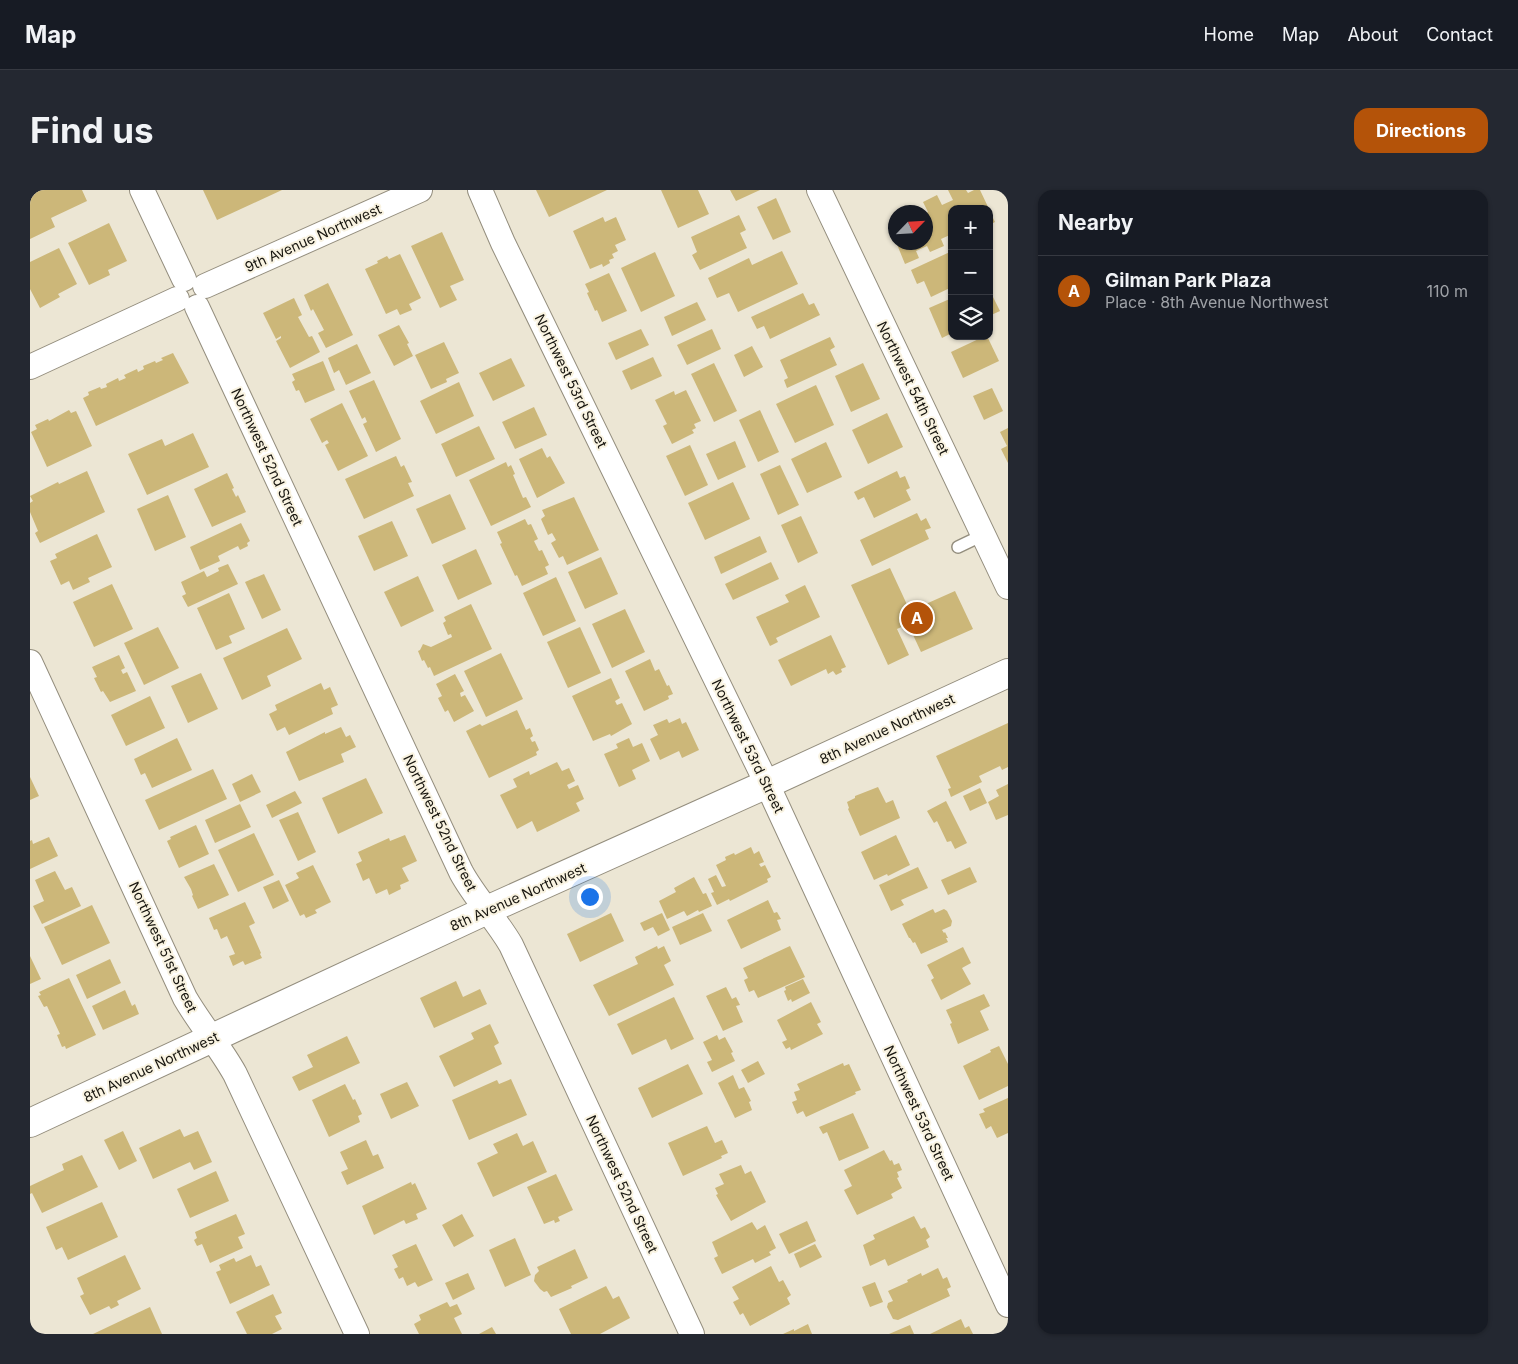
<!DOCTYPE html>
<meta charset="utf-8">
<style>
:root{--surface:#171b24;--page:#242831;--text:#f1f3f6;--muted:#9ea1a6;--line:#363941;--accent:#b45309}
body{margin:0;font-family:Inter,sans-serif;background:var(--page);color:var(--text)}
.controls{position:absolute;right:15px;top:15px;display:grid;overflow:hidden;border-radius:10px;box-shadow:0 1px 4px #0004}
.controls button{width:45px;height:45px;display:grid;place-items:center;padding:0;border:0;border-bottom:1px solid var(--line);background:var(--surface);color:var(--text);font:25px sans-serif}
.compass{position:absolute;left:858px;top:15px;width:45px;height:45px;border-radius:50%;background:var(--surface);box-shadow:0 1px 4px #0004;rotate:65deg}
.you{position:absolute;left:559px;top:706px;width:18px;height:18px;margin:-12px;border:4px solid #fff;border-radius:50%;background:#1a73e8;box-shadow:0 0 0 8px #1a73e833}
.badge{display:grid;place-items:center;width:32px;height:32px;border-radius:50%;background:var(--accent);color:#fff;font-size:16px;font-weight:700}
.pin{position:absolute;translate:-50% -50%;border:2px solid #fff;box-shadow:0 1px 5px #0006}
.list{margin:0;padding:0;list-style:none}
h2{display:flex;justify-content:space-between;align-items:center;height:65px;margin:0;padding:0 20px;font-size:21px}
h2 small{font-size:16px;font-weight:400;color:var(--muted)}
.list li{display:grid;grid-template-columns:32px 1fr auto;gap:15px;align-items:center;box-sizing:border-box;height:70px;padding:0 20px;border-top:1px solid var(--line)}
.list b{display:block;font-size:19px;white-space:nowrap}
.list p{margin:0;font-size:16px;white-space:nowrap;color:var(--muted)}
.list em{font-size:16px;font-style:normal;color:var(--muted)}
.icon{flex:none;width:28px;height:28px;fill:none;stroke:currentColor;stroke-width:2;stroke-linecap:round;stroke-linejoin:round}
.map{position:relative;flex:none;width:978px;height:1144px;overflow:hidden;border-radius:15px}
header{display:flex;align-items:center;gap:30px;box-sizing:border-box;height:70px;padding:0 25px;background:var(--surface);border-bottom:1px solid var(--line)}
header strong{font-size:24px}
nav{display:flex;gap:28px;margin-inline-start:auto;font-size:18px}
.intro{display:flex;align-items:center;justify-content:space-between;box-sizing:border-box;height:120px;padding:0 30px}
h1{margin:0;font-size:35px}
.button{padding:12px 22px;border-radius:15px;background:var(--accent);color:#fff;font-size:18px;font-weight:700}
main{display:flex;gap:30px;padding:0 30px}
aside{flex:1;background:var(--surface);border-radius:15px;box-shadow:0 1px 4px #0004}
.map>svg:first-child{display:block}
.building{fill:#ccb779}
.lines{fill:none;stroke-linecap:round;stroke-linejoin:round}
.lane-casing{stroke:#948e7e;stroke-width:14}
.street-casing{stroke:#948e7e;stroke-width:26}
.secondary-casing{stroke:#948e7e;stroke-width:30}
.lane{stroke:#fff;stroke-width:11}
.street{stroke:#fff;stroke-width:24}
.secondary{stroke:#fff;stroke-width:28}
.labels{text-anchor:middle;stroke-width:4;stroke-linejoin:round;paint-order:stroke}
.street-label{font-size:14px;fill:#17150f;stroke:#f9f3e1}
</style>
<header>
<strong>Map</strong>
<nav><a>Home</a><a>Map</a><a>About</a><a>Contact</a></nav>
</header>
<div class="intro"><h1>Find us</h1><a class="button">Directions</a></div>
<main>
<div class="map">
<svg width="978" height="1144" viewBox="0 0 978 1144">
<rect width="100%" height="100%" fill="#ece6d4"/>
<!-- building -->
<g class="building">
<polygon points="0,0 52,0 57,11 21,28 25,37 0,49"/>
<polygon points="173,0 252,0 187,30"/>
<polygon points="506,0 577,0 519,27"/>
<polygon points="631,0 668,0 679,24 648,38"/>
<polygon points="700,0 730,0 706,11"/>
<polygon points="918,0 936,0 938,3 944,0 950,0 959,19 922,19 922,44 911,49 914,56 900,62 897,56 886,61 889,68 875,74 866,52 896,52 896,23 898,22 893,12 907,5 912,15 923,10"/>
<polygon points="746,8 761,42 743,50 727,17"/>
<polygon points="959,20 965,32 959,35"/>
<polygon points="709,25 716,40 710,43 717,58 670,80 662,65 667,62 661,47"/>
<polygon points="573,27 575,32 586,27 596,50 585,55 588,61 582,64 584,68 579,70 580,73 573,77 572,74 560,79 543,41"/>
<polygon points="79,33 97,71 78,80 80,85 59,95 38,53"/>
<polygon points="866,37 866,52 860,40"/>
<polygon points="412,42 434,90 420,96 427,110 410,118 381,56"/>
<polygon points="29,58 47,94 28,104 30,107 10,118 0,99 0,72"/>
<polygon points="752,61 768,94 708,122 699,103 687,108 678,88 719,68 722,75"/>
<polygon points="922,61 922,97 901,107 894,91 887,94 881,80"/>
<polygon points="625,62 645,106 611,122 591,78"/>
<polygon points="370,64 391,108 379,114 382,120 370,125 367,119 356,124 335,79 348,73 347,71 357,66 359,69"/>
<polygon points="579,83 597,121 572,132 567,120 565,121 557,103 559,102 555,94"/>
<polygon points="298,93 323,145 296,158 288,143 294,140 283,119 281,121 274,105"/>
<polygon points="959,99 970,121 959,126"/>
<polygon points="773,103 779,115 784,113 790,125 740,149 734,136 727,139 721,127"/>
<polygon points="264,108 272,125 268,127 279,147 282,146 290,162 260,178 246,151 251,148 251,146 246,149 233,123"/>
<polygon points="922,108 922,143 912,148 899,118"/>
<polygon points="667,112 676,130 642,146 634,127"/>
<polygon points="369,135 379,153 377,154 383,166 364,176 348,145"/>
<polygon points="611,139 619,155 586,170 578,153"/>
<polygon points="682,139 691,159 657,175 647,155"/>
<polygon points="955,146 957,146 969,171 933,188 921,162"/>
<polygon points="800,147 805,157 800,160 807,175 757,198 754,190 758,188 750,170"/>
<polygon points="414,152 429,183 416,189 417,192 401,199 385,165"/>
<polygon points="327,154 341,183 316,195 309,180 304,183 298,168"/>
<polygon points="722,156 733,177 714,187 704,165"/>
<polygon points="143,163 159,193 66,236 53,208 59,205 58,202 70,197 71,199 77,197 76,194 88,188 89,191 96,188 94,185 107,179 108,182 114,179 113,176 125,171 126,173 133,170 131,168"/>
<polygon points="623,167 632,186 601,200 592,181"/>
<polygon points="481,168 495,196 463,211 449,183"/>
<polygon points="293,171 305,200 275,213 269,200 266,201 262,192 265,190 262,184"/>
<polygon points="684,173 707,221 684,232 661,184"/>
<polygon points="833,173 850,209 821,222 805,186"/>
<polygon points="344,190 371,249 346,262 333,234 337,232 335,227 332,229 319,201"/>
<polygon points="429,192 444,226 406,244 390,211"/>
<polygon points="786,195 804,235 765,253 746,214"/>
<polygon points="962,198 973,221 954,230 943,206"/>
<polygon points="656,200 671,231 664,234 666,238 662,240 664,243 642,254 633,236 637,234 625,210 644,201 645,205"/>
<polygon points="312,213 338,266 308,281 295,255 299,253 297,250 292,253 280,229"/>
<polygon points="504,217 517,245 485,259 472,232"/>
<polygon points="39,220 41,223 46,221 62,256 17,277 1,242 7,239 5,235 18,229 19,231"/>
<polygon points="730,220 749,262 728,272 709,230"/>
<polygon points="857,223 873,257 838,274 822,240"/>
<polygon points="449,236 465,269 426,287 411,254"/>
<polygon points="978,238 978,273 971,259 977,256 970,242"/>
<polygon points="163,243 179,277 117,305 98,264 132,249 135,256"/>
<polygon points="705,251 716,277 688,290 676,264"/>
<polygon points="796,252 812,287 777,303 761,269"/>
<polygon points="660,255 678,295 655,306 636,266"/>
<polygon points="512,258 517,268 520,266 535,293 507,308 489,269"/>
<polygon points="366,266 371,277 374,275 382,292 378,293 384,306 334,329 315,289"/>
<polygon points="476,272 478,277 481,275 485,284 483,285 493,308 496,307 501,317 461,336 439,290"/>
<polygon points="750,275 769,315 748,325 730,284"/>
<polygon points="57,281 75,322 10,353 5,343 8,341 0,322 0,313 3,311 0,306 28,292 29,294"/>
<polygon points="867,281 870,288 875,286 880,298 876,300 881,310 844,328 834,307 828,310 824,302"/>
<polygon points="197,283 204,298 202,299 206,307 208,305 216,322 182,337 164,299"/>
<polygon points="703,292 720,329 675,350 658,313"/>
<polygon points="420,304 436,339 402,354 386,319"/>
<polygon points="138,305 156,347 125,361 107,319"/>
<polygon points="544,307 569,360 537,375 533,366 529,368 521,353 526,350 522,343 518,345 511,329 515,326 512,320"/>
<polygon points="887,323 891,331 896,328 901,338 895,340 899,349 842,376 830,350"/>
<polygon points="771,326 788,363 768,373 751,335"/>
<polygon points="495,329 498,335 501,334 508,349 504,351 509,361 512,360 519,375 515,377 518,384 492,396 487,385 485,386 470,354 472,353 467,342"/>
<polygon points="362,331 378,366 344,381 328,346"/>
<polygon points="211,333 220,351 217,353 218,356 210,360 208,356 188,366 190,371 170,380 160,357"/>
<polygon points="67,344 82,377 58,388 60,392 43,400 39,391 31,395 20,371 27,368 25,364"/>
<polygon points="730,346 737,362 691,384 684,367"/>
<polygon points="446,359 462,394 428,410 412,375"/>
<polygon points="571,367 588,404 555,419 538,382"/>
<polygon points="741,372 749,389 703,410 695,394"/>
<polygon points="198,374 208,394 158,417 152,406 156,404 151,392 174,381 177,387 189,381 188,378"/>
<polygon points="860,378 880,421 925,401 943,439 891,462 878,434 867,439 879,465 858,475 821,395"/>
<polygon points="234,384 251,420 232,429 215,392"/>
<polygon points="388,386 404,421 371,437 354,402"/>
<polygon points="526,387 546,431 513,446 493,403"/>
<polygon points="82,394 103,439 64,457 43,412"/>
<polygon points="775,395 790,427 746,448 748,452 740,456 726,427 759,412 755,405"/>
<polygon points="199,403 215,439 199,446 202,453 186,460 167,418"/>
<polygon points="441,414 462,459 404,486 400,477 398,478 394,470 392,471 388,461 390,460 393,454 401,457 422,447 421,444 418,445 413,433 416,431 414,427"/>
<polygon points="595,419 615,462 582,478 562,434"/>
<polygon points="128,437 149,478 114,495 94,453"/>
<polygon points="550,437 571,483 538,498 517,452"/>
<polygon points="257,438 272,469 237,486 241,496 212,510 193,468"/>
<polygon points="801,445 816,477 811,479 812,482 806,485 803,481 798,484 796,479 761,496 748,470"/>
<polygon points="471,463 493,509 456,527 434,481"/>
<polygon points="89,465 95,478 91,480 93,484 97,482 106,501 80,512 73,501 71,502 64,488 67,487 62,477"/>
<polygon points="620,469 625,481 629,479 637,496 639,495 643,504 638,506 639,509 614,521 595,481"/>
<polygon points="171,483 188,519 158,533 141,496"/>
<polygon points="425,484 434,501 430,503 431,507 435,505 444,521 424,532 418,520 415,522 408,508 412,506 406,494"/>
<polygon points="581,488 590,508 585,511 587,515 592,513 602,534 581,546 580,544 563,551 542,506"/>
<polygon points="291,493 294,500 300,497 308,515 301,518 303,524 259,545 255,537 247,541 239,524 247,520 245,515"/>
<polygon points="120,506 135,538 96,556 81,525"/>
<polygon points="487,520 496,540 500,538 503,546 500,548 502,552 505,551 509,560 506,562 507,565 459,588 436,541 450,534 452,536"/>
<polygon points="650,528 652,534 656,532 669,560 652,568 649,561 630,570 620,549 628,545 623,535 637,529 639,533"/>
<polygon points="978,533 978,577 972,580 970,576 949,586 952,592 921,607 918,599 921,598 906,566"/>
<polygon points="311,537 316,547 320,545 326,557 311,564 314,572 269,591 256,562 295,542 295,544"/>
<polygon points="147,548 162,580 122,598 115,583 111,585 104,569"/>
<polygon points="599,548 603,557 612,553 620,571 602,580 606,589 589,597 574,564 588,558 586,554"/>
<polygon points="527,572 532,581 539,578 545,591 537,595 539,599 548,595 554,609 546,613 550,621 507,642 502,631 487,639 470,605 487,597 483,589 499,581 500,585"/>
<polygon points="183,579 197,609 129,640 115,610"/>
<polygon points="222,584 231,602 210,612 202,594"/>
<polygon points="0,587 9,606 0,610"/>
<polygon points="336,588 353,623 308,644 292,608"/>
<polygon points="978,594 978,625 966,630 958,612 969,606 966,600"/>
<polygon points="848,597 856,613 863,610 870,628 830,646 818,619 819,618 817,612 825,608 825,606"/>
<polygon points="950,598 957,613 940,621 933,606"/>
<polygon points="265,601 272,613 242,628 236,615"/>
<polygon points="916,611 937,653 925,659 921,651 917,652 907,631 904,633 897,621"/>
<polygon points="210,614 221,637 185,653 175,630"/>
<polygon points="268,622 286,662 268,671 249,630"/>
<polygon points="166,635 179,664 149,678 137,651 141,649 140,647"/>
<polygon points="224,643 244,685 208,702 188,660"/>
<polygon points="375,645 387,671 372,678 379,691 370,695 371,699 359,705 357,699 346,704 339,688 333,691 326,674 332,671 328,662 359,648 360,651"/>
<polygon points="866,645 880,675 858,686 857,684 844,690 831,662"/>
<polygon points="19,647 28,666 0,679 0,651 2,650 3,654"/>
<polygon points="721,657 724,664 729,661 734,672 729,674 731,677 735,675 741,687 737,689 738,692 700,711 699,709 687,715 681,703 684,702 678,689 686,685 692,697 696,696 686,675 696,670 695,667 704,663 705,665"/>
<polygon points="184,674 199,705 168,719 162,706 163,705 161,699 154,687"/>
<polygon points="283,675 301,712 285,720 287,723 276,728 274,724 270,726 255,695 269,688 266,683"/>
<polygon points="888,677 898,698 871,710 874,715 861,721 849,695"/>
<polygon points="940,677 947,692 918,705 911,690"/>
<polygon points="25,681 35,700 42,697 51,716 12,734 3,716 14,711 5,690"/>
<polygon points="664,687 673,704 676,703 682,716 669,722 668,720 657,726 654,721 637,729 629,711 646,702 644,698"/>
<polygon points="249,690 259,711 243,719 233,697"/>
<polygon points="738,710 744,723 747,722 751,729 747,730 751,740 711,759 697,730"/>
<polygon points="215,712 225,733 219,736 231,763 230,764 232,768 215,775 213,771 203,776 199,766 205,764 197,746 191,749 187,739 184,740 179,728"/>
<polygon points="62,715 80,753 32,775 14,737"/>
<polygon points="903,719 905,723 914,719 917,721 922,731 921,736 912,740 914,743 915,742 918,748 916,748 918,752 891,764 885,752 883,753 880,748 879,748 872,734"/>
<polygon points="581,723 594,751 550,772 537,744"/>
<polygon points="632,723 640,740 628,746 623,737 614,741 610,733"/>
<polygon points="673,723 682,741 650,755 642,737"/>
<polygon points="627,756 628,759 634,756 641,771 634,775 644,795 579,826 563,795 608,774 605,767"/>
<polygon points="760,756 775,787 728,808 724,800 719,802 714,790 718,788 713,778"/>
<polygon points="933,757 941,773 932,778 941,794 911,810 901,790 904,788 897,775"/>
<polygon points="0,766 11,789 0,794"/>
<polygon points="80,769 91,793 57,809 46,785"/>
<polygon points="39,788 66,845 36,859 35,856 32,857 27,845 30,844 17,816 14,817 8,806 11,805 9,802"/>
<polygon points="773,789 780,803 762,812 761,809 758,811 754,801 756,800 755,797"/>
<polygon points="426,791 433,807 450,799 457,814 404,838 390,808"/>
<polygon points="696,797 702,809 706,807 710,815 706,816 713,832 693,841 676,806"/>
<polygon points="95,800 102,816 105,814 109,824 73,840 62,816"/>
<polygon points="954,804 960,816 950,821 959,840 928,854 920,834 922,833 916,820"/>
<polygon points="644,807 664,849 641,860 636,849 602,865 587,834"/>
<polygon points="781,812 791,832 787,834 793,844 761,860 760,857 756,859 752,852 757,850 747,830"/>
<polygon points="460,834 469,853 464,856 472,874 424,897 409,866 444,849 441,843"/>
<polygon points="687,845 689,850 695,847 703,862 701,863 705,871 682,882 677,872 682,870 673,852"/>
<polygon points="317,846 330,873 269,901 262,887 283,877 277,865"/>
<polygon points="969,856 978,874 978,896 949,910 933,876 961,862 960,860"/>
<polygon points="728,871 735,884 718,893 711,880"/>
<polygon points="813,873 814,876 819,874 831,900 825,902 826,904 776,927 773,921 767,924 762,912 767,910 764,902 770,900 767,894"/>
<polygon points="658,874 673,904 622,928 608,898"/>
<polygon points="703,885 709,899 714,897 721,911 719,912 722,920 705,928 688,893"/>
<polygon points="481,889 497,925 439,950 422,910 467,890 469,894"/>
<polygon points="377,892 389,916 361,929 350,904"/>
<polygon points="315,894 323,910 325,909 332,924 328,926 330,932 299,947 282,910"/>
<polygon points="978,908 978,943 967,948 961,936 956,939 949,924 955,922 953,919"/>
<polygon points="823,923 839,958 809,971 797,942 793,944 789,937"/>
<polygon points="677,936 685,953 692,950 698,963 691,966 692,968 653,986 638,953"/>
<polygon points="150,939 154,947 168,941 182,972 164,980 160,972 123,989 109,958"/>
<polygon points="93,941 107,971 89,980 74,950"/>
<polygon points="487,943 493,956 503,951 517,982 463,1007 447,973 468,963 463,954"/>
<polygon points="336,950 343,966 348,964 354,978 317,995 311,982 318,979 310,962"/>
<polygon points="854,960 860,971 862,970 864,975 869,973 872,980 867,982 869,987 867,988 872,998 861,1004 863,1008 827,1025 814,1000 822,996 814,980"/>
<polygon points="52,965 68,997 12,1023 2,1003 0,1004 0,996 34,980 32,974"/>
<polygon points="711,975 715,984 721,981 736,1012 701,1031 686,1005 688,1004 685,998 694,994 689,984"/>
<polygon points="186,981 199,1011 160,1028 147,999"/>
<polygon points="526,984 543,1020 528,1027 530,1031 525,1033 524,1030 514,1034 497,997"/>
<polygon points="381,992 382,995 385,993 397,1019 386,1024 388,1029 376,1034 374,1030 344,1045 332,1016"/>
<polygon points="72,1012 88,1047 38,1070 32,1057 26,1060 16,1037"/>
<polygon points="206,1024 215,1044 208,1047 213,1058 180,1073 172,1054 167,1056 164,1050 167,1048 165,1042"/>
<polygon points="432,1024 444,1046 424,1057 412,1035"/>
<polygon points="884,1026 891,1039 895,1037 900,1047 896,1050 899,1057 858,1076 855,1069 840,1076 833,1055 845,1049 843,1045"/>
<polygon points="777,1031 786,1051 759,1064 749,1044"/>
<polygon points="722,1032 727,1040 735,1035 746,1058 739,1062 741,1065 725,1073 723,1069 692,1084 684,1068 688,1066 682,1052"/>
<polygon points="485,1048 501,1085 475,1097 459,1060"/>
<polygon points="386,1054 403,1090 388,1097 385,1092 377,1096 373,1087 369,1089 364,1079 368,1077 362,1065"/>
<polygon points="785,1054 792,1067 770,1078 764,1064"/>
<polygon points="545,1059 558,1088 541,1096 542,1098 521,1107 517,1101 514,1102 510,1099 504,1091 505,1085 509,1081 507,1077"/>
<polygon points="95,1065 111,1099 87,1111 89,1115 81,1119 79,1116 60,1125 50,1106 54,1104 47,1088"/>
<polygon points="221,1065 226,1077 231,1075 240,1095 200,1114 186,1082 191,1080 189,1075 204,1068 206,1072"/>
<polygon points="741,1076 749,1092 753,1090 761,1105 757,1108 760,1114 720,1136 713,1123 710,1125 703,1112 709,1109 702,1097"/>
<polygon points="908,1078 913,1089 917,1087 921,1097 917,1099 920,1106 868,1130 863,1129 857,1117 858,1113 863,1111 858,1101 878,1092 877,1090 891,1083 892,1086"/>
<polygon points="438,1083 445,1099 423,1110 415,1093"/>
<polygon points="845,1092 853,1112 840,1117 832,1097"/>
<polygon points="576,1096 583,1109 589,1106 600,1128 570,1144 541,1144 529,1119"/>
<polygon points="243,1104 252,1123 245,1126 252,1139 242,1144 217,1144 206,1122"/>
<polygon points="417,1112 420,1117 427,1114 432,1124 424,1128 432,1144 389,1144 384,1134 391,1130 389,1125"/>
<polygon points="120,1117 132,1144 63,1144"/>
<polygon points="931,1129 935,1138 939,1136 943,1144 900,1144"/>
<polygon points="778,1134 782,1144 753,1144 764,1139 764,1141"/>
<polygon points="880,1135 884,1144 859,1144"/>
<polygon points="462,1137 466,1144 449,1144"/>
</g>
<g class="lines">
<!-- lane casing -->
<g class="lane-casing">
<polyline id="lane" points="928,357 953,345"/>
</g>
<!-- street casing -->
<g class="street-casing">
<g id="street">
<polyline points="112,0 154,89"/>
<polyline points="450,0 473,53 737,594 978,1115"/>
<polyline points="789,0 978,397"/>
<polyline points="175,96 390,0"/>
<path d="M167,117l264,565c14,26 35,47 50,73l181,389"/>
<polyline points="0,177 147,109"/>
<path d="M0,472l155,336c15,26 35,49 50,76l122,260"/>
</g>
</g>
<!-- secondary casing -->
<g class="secondary-casing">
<polyline id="secondary" points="0,933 457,720 737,594 978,483"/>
</g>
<!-- lane -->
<use href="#lane" class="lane"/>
<!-- street -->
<use href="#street" class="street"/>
<!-- secondary -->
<use href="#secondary" class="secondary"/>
</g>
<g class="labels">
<!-- street labels -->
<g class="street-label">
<text transform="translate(283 48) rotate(-24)" y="5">9th Avenue Northwest</text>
<text transform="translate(541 191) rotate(64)" y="5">Northwest 53rd Street</text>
<text transform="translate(883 198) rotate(64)" y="5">Northwest 54th Street</text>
<text transform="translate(237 267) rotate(65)" y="5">Northwest 52nd Street</text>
<text transform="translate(857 539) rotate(-25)" y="5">8th Avenue Northwest</text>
<text transform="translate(718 556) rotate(64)" y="5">Northwest 53rd Street</text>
<text transform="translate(410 633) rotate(64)" y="5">Northwest 52nd Street</text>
<text transform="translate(488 707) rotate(-24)" y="5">8th Avenue Northwest</text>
<text transform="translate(133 757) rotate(65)" y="5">Northwest 51st Street</text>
<text transform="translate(121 877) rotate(-25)" y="5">8th Avenue Northwest</text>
<text transform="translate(889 923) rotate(65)" y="5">Northwest 53rd Street</text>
<text transform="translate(592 994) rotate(65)" y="5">Northwest 52nd Street</text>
</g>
</g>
</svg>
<div class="controls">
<button>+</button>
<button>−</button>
<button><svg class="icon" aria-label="layers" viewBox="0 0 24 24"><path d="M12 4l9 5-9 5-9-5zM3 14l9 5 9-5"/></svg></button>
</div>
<svg class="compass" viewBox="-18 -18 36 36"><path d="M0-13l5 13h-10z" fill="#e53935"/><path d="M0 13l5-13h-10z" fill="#9ea1a6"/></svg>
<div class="you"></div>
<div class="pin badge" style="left:887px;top:428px">A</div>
</div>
<aside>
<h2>Nearby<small></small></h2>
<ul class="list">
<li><span class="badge">A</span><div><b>Gilman Park Plaza</b><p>Place · 8th Avenue Northwest</p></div><em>110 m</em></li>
</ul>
</aside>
</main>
